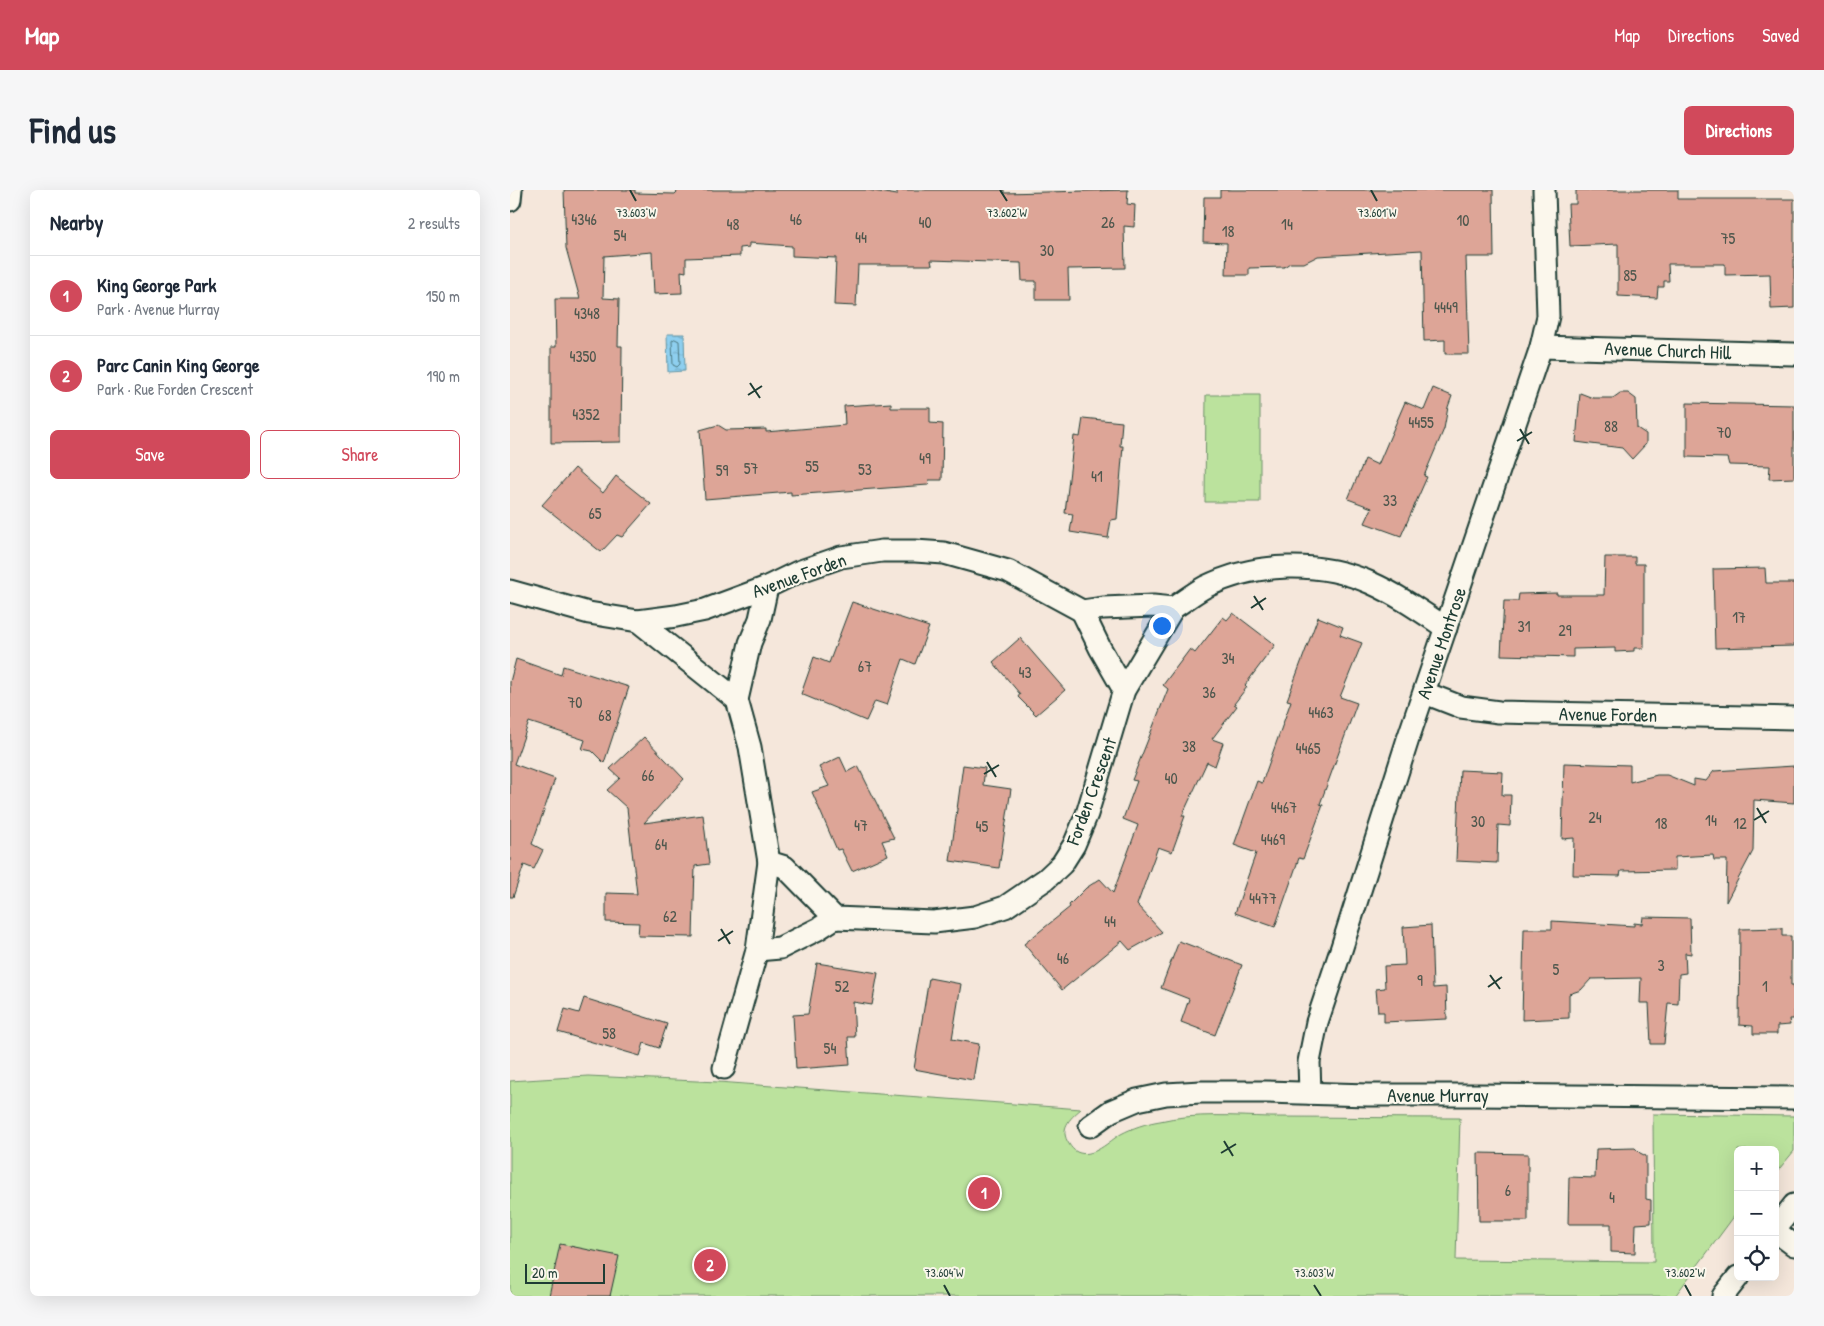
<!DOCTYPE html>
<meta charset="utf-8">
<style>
:root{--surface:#fff;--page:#f6f6f7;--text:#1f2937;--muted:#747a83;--line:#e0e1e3;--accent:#d1495b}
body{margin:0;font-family:"Patrick Hand",sans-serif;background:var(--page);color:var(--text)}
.controls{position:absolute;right:15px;bottom:15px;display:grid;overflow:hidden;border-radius:8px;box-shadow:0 5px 20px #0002}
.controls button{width:45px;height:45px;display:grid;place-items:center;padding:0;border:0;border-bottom:1px solid var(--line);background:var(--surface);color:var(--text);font:25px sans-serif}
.scale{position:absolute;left:15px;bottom:12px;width:80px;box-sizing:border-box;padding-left:5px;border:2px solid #1f3d34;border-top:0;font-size:14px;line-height:18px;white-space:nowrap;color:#1f3d34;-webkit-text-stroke:4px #fbf7ec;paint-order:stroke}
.you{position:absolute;left:651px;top:435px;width:18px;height:18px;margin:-12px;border:4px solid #fff;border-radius:50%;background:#1a73e8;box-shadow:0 0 0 8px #1a73e833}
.badge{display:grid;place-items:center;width:32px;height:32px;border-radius:50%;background:var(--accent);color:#fff;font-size:16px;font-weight:700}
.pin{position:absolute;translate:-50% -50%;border:2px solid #fff;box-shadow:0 1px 5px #0006}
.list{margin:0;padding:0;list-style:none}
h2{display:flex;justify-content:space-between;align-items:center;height:65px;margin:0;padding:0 20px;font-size:21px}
h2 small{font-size:16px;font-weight:400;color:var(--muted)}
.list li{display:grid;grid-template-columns:32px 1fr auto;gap:15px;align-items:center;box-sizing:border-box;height:80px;padding:0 20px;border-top:1px solid var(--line)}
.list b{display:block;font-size:19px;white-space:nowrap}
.list p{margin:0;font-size:16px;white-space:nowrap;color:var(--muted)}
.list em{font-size:16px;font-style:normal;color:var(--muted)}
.actions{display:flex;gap:10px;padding:15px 20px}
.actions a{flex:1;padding:11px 0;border:1px solid var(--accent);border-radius:8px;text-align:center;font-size:18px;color:var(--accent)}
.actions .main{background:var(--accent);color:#fff}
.icon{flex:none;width:28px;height:28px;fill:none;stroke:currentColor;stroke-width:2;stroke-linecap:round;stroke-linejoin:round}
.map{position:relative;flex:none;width:1284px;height:1106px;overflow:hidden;border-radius:8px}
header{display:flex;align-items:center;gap:30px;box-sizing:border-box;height:70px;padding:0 25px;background:var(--accent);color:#fff}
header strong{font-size:24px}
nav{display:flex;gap:28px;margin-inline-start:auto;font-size:18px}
.intro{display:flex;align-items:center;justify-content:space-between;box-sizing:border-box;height:120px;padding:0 30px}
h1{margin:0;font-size:35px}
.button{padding:12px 22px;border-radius:8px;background:var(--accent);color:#fff;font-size:18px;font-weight:700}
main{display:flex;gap:30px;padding:0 30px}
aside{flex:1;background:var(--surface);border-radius:8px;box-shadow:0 5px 20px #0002}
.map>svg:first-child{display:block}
.green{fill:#bbe29d;stroke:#6d9068}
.water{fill:url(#water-ripples);stroke:#6295a4}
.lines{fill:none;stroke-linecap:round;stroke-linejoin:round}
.shore{stroke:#4b777f;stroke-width:1}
.building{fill:#dda597;stroke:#1f3d34}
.street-casing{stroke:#1f3d34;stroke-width:25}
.street{stroke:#fbf7ec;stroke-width:21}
.ticks{fill:none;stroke:#1f3d34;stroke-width:2}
.labels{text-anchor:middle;stroke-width:4;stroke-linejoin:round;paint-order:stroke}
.number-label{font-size:16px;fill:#4e574d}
.street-label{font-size:19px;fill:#1f3d34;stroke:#fbf7ec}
.ticks-label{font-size:12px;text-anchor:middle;fill:#1f3d34;stroke:#fbf7ec;stroke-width:4;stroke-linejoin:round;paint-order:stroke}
</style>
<header>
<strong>Map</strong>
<nav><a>Map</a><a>Directions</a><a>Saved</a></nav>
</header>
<div class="intro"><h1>Find us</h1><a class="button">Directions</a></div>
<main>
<aside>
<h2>Nearby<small>2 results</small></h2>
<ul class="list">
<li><span class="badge">1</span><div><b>King George Park</b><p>Park · Avenue Murray</p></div><em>150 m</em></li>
<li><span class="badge">2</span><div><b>Parc Canin King George</b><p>Park · Rue Forden Crescent</p></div><em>190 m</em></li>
</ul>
<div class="actions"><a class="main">Save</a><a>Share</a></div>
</aside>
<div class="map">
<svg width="1284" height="1106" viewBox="0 0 1284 1106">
<defs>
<pattern id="water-ripples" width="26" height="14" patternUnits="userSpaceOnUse" patternTransform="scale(1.25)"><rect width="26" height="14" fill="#8ecfef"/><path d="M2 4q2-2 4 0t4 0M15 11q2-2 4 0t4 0" fill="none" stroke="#73a9c2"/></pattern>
</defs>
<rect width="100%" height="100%" fill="#f5e7db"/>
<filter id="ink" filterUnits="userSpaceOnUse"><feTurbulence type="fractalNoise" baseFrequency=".02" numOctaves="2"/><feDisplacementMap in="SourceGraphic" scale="10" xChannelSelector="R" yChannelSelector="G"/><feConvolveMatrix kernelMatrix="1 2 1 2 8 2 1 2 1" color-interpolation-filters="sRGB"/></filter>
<g filter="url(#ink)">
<!-- green -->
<g class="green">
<polygon points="696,205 750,205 750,312 695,312"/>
<path d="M78,886l130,6 363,27c-12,10 -22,20 -12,35 2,3 4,6 8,8 16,7 32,-11 44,-18 11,-6 26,-11 39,-13 33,-8 76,-5 110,-4 63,0 126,1 190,1l-4,142 198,2 -1,-148 141,2v35l-19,23v-24h-37v61l-63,85h-1165v-215z"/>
</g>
<!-- water -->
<polygon class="water" points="157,144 174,144 175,181 158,182"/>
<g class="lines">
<!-- shore -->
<polygon class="shore" points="165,149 169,151 170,174 167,177 163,175 162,151"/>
</g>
<!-- building -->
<g class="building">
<polygon points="54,0 125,0 125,3 165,4 169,0 357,0 387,5 387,0 494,0 494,3 618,0 617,14 625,15 624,37 614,36 615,78 558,79 559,110 526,110 526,91 512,91 511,73 421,70 422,75 348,75 346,116 324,115 326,68 282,66 282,56 239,53 239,57 230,58 230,66 176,68 176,82 171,81 172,103 144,104 142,62 94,66 93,108 109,109 108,156 112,156 111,252 41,253 41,157 46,157 45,109 70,109 56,58"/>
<polygon points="710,0 983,0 984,67 956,67 959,164 935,164 935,150 914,151 912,60 808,66 794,73 780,73 774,77 739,78 739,85 716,85 717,53 693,52 694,7 710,7"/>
<polygon points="1066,0 1168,0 1168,9 1284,9 1284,118 1261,119 1260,84 1215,85 1215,74 1158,74 1159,91 1154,91 1154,97 1148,97 1147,108 1108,106 1108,54 1060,56 1058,14 1066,14"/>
<polygon points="923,198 942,206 938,217 934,239 914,286 917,287 891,346 855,333 862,318 838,309 855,269 868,275 895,212 914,220"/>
<polygon points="1070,203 1083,208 1103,208 1110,203 1118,203 1126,209 1127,238 1136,244 1136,254 1122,269 1112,258 1066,252"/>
<polygon points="381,213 381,218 420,218 420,233 433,234 432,290 419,290 418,295 281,305 281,302 195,309 190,240 208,235 216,240 256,239 256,242 335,235 334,216"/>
<polygon points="1177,213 1284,215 1284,288 1259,289 1260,276 1219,275 1217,268 1177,267"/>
<polygon points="573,228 612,232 610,256 613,256 607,329 601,330 598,348 560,342 563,324 555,323 564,246 570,247"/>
<polygon points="65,278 93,303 106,286 141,314 112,347 107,345 91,362 32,315"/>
<polygon points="1095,367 1125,367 1125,374 1134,374 1134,458 1124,458 1124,461 1105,462 1105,458 1063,459 1063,467 991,465 994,411 1008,411 1009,404 1047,403 1047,405 1094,405"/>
<polygon points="1255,378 1256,393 1284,393 1284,456 1205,458 1203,379"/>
<polygon points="342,412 419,437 405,474 393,469 377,515 365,511 356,531 291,504 304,467 319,473"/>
<polygon points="723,423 765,455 735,495 737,497 724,514 727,516 702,549 713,553 705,576 697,572 672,626 675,626 662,662 648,657 627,715 652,742 620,760 612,751 552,800 514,754 560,717 559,715 576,698 590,689 603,703 628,635 613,629 627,591 622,590 658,499 653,495 680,459 685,463 713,427 717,430"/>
<polygon points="808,427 833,437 830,445 852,453 830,507 847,513 810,614 813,615 793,669 789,668 765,737 725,723 746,663 724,655 747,591 752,593 781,511 777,510"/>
<polygon points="510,448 555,500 526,525 508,507 510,504 483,472"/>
<polygon points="6,469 51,485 53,476 119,497 94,573 82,561 72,559 75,550 19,532 4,574 45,589 22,654 33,660 24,679 14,675 3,707 0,707 0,492"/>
<polygon points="134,547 174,589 134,633 193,625 199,674 185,676 183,747 128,746 129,733 96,732 96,703 127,704 117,618 97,600 110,588 100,579"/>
<polygon points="330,567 337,582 348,576 384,648 372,651 378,665 342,681 331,659 327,660 302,602 319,596 309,577"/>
<polygon points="1054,573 1120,575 1120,592 1147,585 1157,585 1184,596 1184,589 1196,591 1204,581 1284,576 1284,613 1244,610 1243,661 1216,712 1217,670 1204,670 1203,665 1165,667 1165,680 1111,681 1110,686 1063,685 1064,648 1052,649"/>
<polygon points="453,575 475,578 473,595 501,599 489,678 440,671"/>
<polygon points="950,580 993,582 992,605 1001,605 1000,636 988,635 987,673 946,671"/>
<polygon points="1133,727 1180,728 1181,764 1175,763 1176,783 1169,784 1168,814 1158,813 1154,854 1141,854 1139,813 1130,813 1131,788 1081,789 1071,800 1059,804 1059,828 1012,830 1014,739 1042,739 1042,731 1124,736 1124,733 1132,734"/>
<polygon points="921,735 923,798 936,797 937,829 874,832 874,822 868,822 866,799 875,798 874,776 895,775 893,737"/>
<polygon points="1272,738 1272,746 1281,746 1281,795 1284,795 1284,829 1279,829 1280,835 1267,836 1267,844 1243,844 1243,836 1229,835 1230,739"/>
<polygon points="669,751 732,775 705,845 671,832 679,809 651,798"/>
<polygon points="307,773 368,783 362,815 343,812 345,847 338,847 340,875 286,879 283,825 298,824"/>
<polygon points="419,788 451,794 442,849 469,854 463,890 404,879"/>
<polygon points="74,808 157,834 149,858 134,853 130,866 48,842 55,819 69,823"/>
<polygon points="1125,958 1130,963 1136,966 1136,1009 1141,1010 1141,1033 1126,1034 1125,1063 1101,1062 1101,1034 1058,1034 1059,987 1085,988 1086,959"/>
<polygon points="968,963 1018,964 1018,1031 969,1031"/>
<polygon points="50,1054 109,1066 100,1106 39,1106"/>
</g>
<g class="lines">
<!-- street casing -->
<g class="street-casing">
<g id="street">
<polyline points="0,10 1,0"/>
<polyline points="1031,157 1284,164"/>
<path d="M0,401l79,22 49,8 38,-5 29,-6 62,-23 31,-15 43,-15 41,-6h33l29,2 64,18 74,40 21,-3 50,-2 20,2c11,-7 21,-15 32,-21 50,-25 115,-27 166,-4 27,12 51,29 75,45"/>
<polyline points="572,421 590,458 614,500"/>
<polyline points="128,431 227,510 240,557 259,672 275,677 325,728 424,732 465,727 495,717 536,689 552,674 564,655 577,624 614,500 663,418"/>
<polyline points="915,503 951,517 989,522 1284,528"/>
<polyline points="227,510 240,453 250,429 257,397"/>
<polyline points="247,760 270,758 308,739 325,728"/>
<polyline points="214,878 247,760 259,672"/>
<polyline points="800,903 799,872 807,832 832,757 898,549 1031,157 1038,126 1034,0"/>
<polyline points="580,936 601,921 627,910 656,904 691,902 756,902 858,905 965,905 1284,908"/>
<polyline points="1265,1039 1284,1015"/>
<polyline points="1265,1041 1284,1055"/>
<polyline points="1213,1106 1228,1087"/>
</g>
</g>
<!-- street -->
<use href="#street" class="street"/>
</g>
</g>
<!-- ticks -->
<path class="ticks" d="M120,0l6,11M490,0l7,11M861,0l6,11M240,193l10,15M238,205l14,-9M1010,239l9,15M1007,251l15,-9M744,406l9,14M741,418l15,-10M477,572l9,15M474,584l15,-9M1247,618l9,15M1244,630l15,-9M211,739l9,15M208,751l15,-10M980,785l10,14M978,797l14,-10M714,951l9,15M711,963l15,-9M434,1095l6,11M804,1095l7,11M1175,1095l6,11"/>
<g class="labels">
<!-- number labels -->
<g class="number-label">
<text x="74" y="35">4346</text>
<text x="286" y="35">46</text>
<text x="953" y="36">10</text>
<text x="415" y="38">40</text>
<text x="598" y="38">26</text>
<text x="223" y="40">48</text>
<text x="777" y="40">14</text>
<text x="718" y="47">18</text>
<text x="110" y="51">54</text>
<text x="351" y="53">44</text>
<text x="1218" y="54">75</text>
<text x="537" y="66">30</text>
<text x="1120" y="91">85</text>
<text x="936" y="123">4449</text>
<text x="77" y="129">4348</text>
<text x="73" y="172">4350</text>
<text x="76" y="230">4352</text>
<text x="911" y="238">4455</text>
<text x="1101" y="242">88</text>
<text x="1214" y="248">70</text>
<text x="415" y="274">49</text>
<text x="302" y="282">55</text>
<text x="241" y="284">57</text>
<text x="355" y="285">53</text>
<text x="212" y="286">59</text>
<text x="587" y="292">41</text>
<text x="880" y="316">33</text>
<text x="85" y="329">65</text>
<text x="1229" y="433">17</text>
<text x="1014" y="442">31</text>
<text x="1055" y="446">29</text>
<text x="718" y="474">34</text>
<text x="355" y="482">67</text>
<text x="515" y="488">43</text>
<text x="699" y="508">36</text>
<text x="65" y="518">70</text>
<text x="811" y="528">4463</text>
<text x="95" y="531">68</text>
<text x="679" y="562">38</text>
<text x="798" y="564">4465</text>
<text x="138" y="591">66</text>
<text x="661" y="594">40</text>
<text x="774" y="623">4467</text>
<text x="1085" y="633">24</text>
<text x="1201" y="636">14</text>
<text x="968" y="637">30</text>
<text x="1151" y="639">18</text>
<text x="1230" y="639">12</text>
<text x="351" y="641">47</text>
<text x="472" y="642">45</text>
<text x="763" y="655">4469</text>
<text x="151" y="660">64</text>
<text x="753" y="714">4477</text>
<text x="160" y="732">62</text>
<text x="600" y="737">44</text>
<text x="553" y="774">46</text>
<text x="1151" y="781">3</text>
<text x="1046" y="785">5</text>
<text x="910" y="796">9</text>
<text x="332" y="802">52</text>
<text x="1255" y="802">1</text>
<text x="99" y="849">58</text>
<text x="320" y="864">54</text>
<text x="998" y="1006">6</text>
<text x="1102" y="1013">4</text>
</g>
<!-- street labels -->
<g class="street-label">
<text transform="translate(1158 160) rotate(2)" y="7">Avenue Church Hill</text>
<text transform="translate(289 385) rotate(-20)" y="7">Avenue Forden</text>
<text transform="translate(931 453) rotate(-71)" y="7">Avenue Montrose</text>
<text transform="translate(1098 524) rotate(1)" y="7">Avenue Forden</text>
<text transform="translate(581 601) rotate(-70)" y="7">Forden Crescent</text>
<text x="928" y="912">Avenue Murray</text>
</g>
</g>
<g class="ticks-label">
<text x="867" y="27">73.601°W</text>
<text x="126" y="27">73.603°W</text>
<text x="497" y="27">73.602°W</text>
<text x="434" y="1087">73.604°W</text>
<text x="804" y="1087">73.603°W</text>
<text x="1175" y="1087">73.602°W</text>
</g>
</svg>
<div class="controls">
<button>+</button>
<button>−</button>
<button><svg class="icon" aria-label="locate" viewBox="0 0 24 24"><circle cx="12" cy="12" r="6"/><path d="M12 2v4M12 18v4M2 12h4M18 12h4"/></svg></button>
</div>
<div class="scale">20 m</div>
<div class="you"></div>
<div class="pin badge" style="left:474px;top:1003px">1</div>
<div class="pin badge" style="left:200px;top:1075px">2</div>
</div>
</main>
